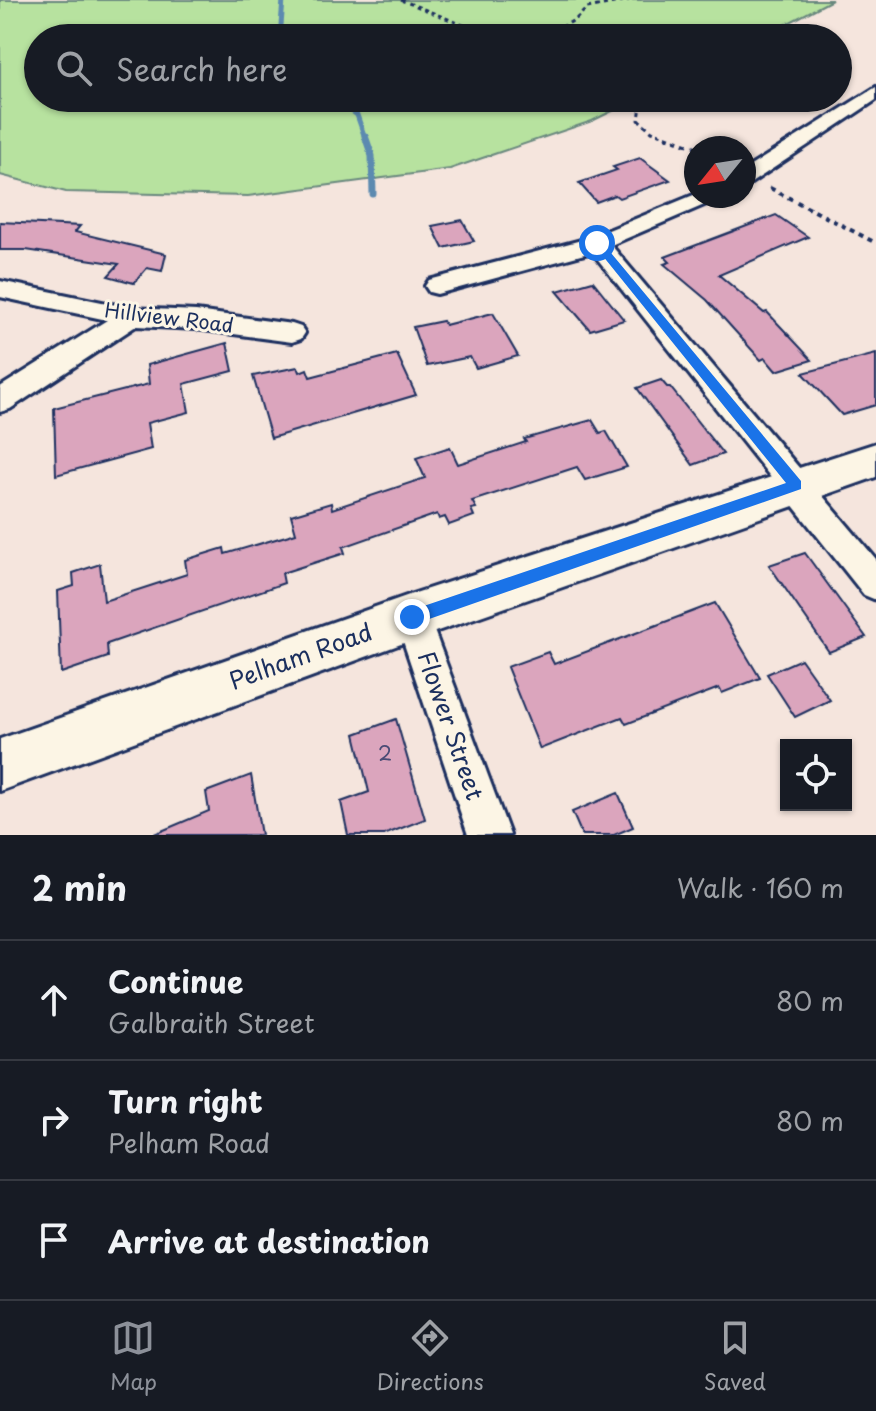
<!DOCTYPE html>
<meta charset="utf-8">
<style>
:root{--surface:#171b24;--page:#20242c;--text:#f1f3f6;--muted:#9ea1a6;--line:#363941;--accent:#8c9099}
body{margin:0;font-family:"Playpen Sans",sans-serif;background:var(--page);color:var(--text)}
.controls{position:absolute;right:24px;bottom:24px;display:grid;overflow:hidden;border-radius:0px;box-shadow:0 2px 6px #0004}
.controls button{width:72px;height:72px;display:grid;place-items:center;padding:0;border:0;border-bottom:2px solid var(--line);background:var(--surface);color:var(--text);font:40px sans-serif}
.compass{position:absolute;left:684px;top:136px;width:72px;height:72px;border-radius:50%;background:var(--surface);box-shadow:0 2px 6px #0004;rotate:240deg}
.stop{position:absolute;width:24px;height:24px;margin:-18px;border:6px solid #1a73e8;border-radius:50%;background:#fff}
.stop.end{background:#1a73e8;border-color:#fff;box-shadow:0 2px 8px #0008}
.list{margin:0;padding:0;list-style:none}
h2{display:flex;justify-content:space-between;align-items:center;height:104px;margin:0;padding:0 32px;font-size:34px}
h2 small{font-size:26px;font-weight:400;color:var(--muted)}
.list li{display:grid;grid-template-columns:52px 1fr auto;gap:24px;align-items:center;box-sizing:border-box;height:120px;padding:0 32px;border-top:2px solid var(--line)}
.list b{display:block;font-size:30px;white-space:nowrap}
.list p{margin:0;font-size:26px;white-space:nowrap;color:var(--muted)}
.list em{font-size:26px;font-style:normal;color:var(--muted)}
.icon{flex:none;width:44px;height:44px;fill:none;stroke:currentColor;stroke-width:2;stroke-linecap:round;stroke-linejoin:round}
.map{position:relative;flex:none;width:876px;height:835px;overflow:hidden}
.search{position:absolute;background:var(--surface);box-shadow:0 2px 6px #0004;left:24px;right:24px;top:24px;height:88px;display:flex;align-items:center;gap:20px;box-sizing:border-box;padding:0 28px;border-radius:44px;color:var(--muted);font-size:30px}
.sheet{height:464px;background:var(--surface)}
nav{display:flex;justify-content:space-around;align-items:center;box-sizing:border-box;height:112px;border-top:2px solid var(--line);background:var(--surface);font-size:22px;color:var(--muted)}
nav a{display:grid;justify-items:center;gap:4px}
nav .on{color:var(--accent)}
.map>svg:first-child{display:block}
.green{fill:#b7e29f;stroke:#69887e;stroke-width:2}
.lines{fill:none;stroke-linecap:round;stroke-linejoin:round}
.stream-far1{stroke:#5b8ab0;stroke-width:5}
.stream{stroke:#5b8ab0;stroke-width:7}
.building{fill:#dba5bd;stroke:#1b2f5e;stroke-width:2}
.street-casing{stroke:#1b2f5e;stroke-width:6}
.secondary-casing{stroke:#1b2f5e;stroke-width:6}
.path-far1{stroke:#1b2f5e;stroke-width:3;stroke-dasharray:4 4;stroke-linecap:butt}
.path{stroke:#1b2f5e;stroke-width:4;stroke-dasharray:5 5;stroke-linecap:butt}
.street{fill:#fcf5e5;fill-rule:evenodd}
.secondary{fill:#fcf5e5;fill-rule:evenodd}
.route{fill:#1a73e8}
.labels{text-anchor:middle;stroke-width:6;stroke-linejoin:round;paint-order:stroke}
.street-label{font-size:20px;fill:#1b2f5e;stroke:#fcf5e5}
.near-number-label{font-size:20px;fill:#4b4c76}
.near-street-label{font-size:24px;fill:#1b2f5e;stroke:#fcf5e5}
</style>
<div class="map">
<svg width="876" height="835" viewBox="0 0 876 835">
<rect width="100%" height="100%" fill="#f5e5dd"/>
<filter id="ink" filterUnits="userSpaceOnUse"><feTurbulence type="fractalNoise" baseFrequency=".0125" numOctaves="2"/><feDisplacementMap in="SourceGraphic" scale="16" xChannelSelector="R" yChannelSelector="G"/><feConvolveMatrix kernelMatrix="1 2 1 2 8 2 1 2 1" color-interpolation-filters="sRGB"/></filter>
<g filter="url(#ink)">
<!-- green -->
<polygon class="green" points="0,0 832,0 760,38 38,38 38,98 639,98 592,121 450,169 248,196 66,192 0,175"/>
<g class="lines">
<!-- stream-far1 -->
<g class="stream-far1">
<polyline points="280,38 283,0"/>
<polyline points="334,98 357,115 365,138"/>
</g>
<!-- stream -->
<polyline class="stream" points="365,136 372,156 373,194"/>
</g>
<!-- building -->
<g class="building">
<polygon points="640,158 670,180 619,198 615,195 596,202 579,183 617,170 613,167"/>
<polygon points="776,215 808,237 719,275 764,313 767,312 812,360 776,371 765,358 761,360 707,300 664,264 670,262 665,257"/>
<polygon points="462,220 474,241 443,248 432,226"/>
<polygon points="0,222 80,226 75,232 166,254 162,271 147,268 134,283 108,276 119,264 26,250 0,250"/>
<polygon points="593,281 624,320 590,330 557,291"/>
<polygon points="493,313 518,356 476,368 470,357 427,366 413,327 443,321 445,325"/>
<polygon points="227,343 233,371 184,384 189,412 147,423 151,449 56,475 54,408 149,384 147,365"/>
<polygon points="397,354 416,395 271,438 253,376 298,367 300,372 307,369 310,377"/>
<polygon points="876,354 876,405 842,415 803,373"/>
<polygon points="661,380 667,387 670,387 723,454 693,465 637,388"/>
<polygon points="592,420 600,433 606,431 627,467 585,480 577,467 472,501 476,508 471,509 474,516 449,525 445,517 439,519 437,514 343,547 345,553 282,573 284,583 107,644 108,657 61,673 58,591 74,586 73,573 100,564 104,601 187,574 185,560 224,548 225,554 296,533 291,515 331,503 332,509 425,478 416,458 450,447 458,464 526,442 524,439"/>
<polygon points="805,553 866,637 829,652 769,565"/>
<polygon points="715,603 760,678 722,693 719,688 626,724 622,717 540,749 507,667 548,652 554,664"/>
<polygon points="801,659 830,700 795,717 767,674"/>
<polygon points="396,719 425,819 384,835 348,835 341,802 369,792 355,734"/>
<polygon points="251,775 261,835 152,835 209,811 206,792"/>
<polygon points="618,793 633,827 614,835 582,835 572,812"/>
</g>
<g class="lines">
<!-- street casing -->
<g class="street-casing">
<g id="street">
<polygon points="876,87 876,100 751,183 744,185 744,170"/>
<polygon points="696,194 720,196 716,200 611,245 876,559 876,600 864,595 592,252 437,294 429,292 425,286 429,280 589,238"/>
<polygon points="0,281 131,308 196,311 292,324 301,327 305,333 301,339 292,342 196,329 136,326 10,409 0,412 0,387 107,320 0,297"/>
<polygon points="412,600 424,605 429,617 510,835 468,835 395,617 400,605"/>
</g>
</g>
<!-- secondary casing -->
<g class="secondary-casing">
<polygon id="secondary" points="876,443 876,477 412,640 0,791 0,739 412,594"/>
</g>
<!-- path-far1 -->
<g class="path-far1">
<polyline points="401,0 483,33 531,32 550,38"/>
<polyline points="548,35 576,19 587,8 629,0"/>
<polyline points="648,98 641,105 639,120 652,131 670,138"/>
</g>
<!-- path -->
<g class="path">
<polyline points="665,136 698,148"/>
<polyline points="770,188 876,243"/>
</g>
<!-- street -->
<use href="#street" class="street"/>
<!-- secondary -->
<use href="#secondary" class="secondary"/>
</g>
</g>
<!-- route -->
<polygon class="route" points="594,241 601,241 801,481 801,489 412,625 406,623 404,617 412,610 786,483 594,245"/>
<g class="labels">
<!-- street labels -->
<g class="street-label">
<text transform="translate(169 318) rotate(7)" y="7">Hillview Road</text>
</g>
<!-- near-number labels -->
<g class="near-number-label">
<text x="385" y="761">2</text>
</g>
<!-- near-street labels -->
<g class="near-street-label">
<text transform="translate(301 657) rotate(-20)" y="8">Pelham Road</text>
<text transform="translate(450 726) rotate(71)" y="8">Flower Street</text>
</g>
</g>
</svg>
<div class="controls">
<button><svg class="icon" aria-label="locate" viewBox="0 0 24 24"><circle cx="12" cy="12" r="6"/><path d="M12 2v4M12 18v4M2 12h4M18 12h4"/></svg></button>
</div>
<svg class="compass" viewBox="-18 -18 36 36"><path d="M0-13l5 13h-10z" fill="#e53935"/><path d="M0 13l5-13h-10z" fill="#9ea1a6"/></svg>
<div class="stop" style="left:597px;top:243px"></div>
<div class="stop end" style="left:412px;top:617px"></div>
<div class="search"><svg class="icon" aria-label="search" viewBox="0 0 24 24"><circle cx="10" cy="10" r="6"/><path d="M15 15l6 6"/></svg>Search here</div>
</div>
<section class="sheet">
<h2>2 min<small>Walk · 160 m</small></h2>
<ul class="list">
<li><svg class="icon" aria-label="ahead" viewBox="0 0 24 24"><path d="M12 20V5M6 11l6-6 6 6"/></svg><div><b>Continue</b><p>Galbraith Street</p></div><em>80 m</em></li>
<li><svg class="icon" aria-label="right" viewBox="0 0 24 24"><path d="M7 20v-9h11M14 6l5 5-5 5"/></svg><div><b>Turn right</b><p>Pelham Road</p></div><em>80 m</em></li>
<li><svg class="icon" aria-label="arrive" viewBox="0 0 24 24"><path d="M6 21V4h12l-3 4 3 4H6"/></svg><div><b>Arrive at destination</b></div></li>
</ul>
</section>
<nav>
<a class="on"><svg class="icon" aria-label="map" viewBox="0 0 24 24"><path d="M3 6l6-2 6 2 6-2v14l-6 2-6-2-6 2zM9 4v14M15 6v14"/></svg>Map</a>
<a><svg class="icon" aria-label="directions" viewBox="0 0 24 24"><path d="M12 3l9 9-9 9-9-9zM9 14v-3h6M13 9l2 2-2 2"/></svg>Directions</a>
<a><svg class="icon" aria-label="saved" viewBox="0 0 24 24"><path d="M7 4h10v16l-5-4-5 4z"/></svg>Saved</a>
</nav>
